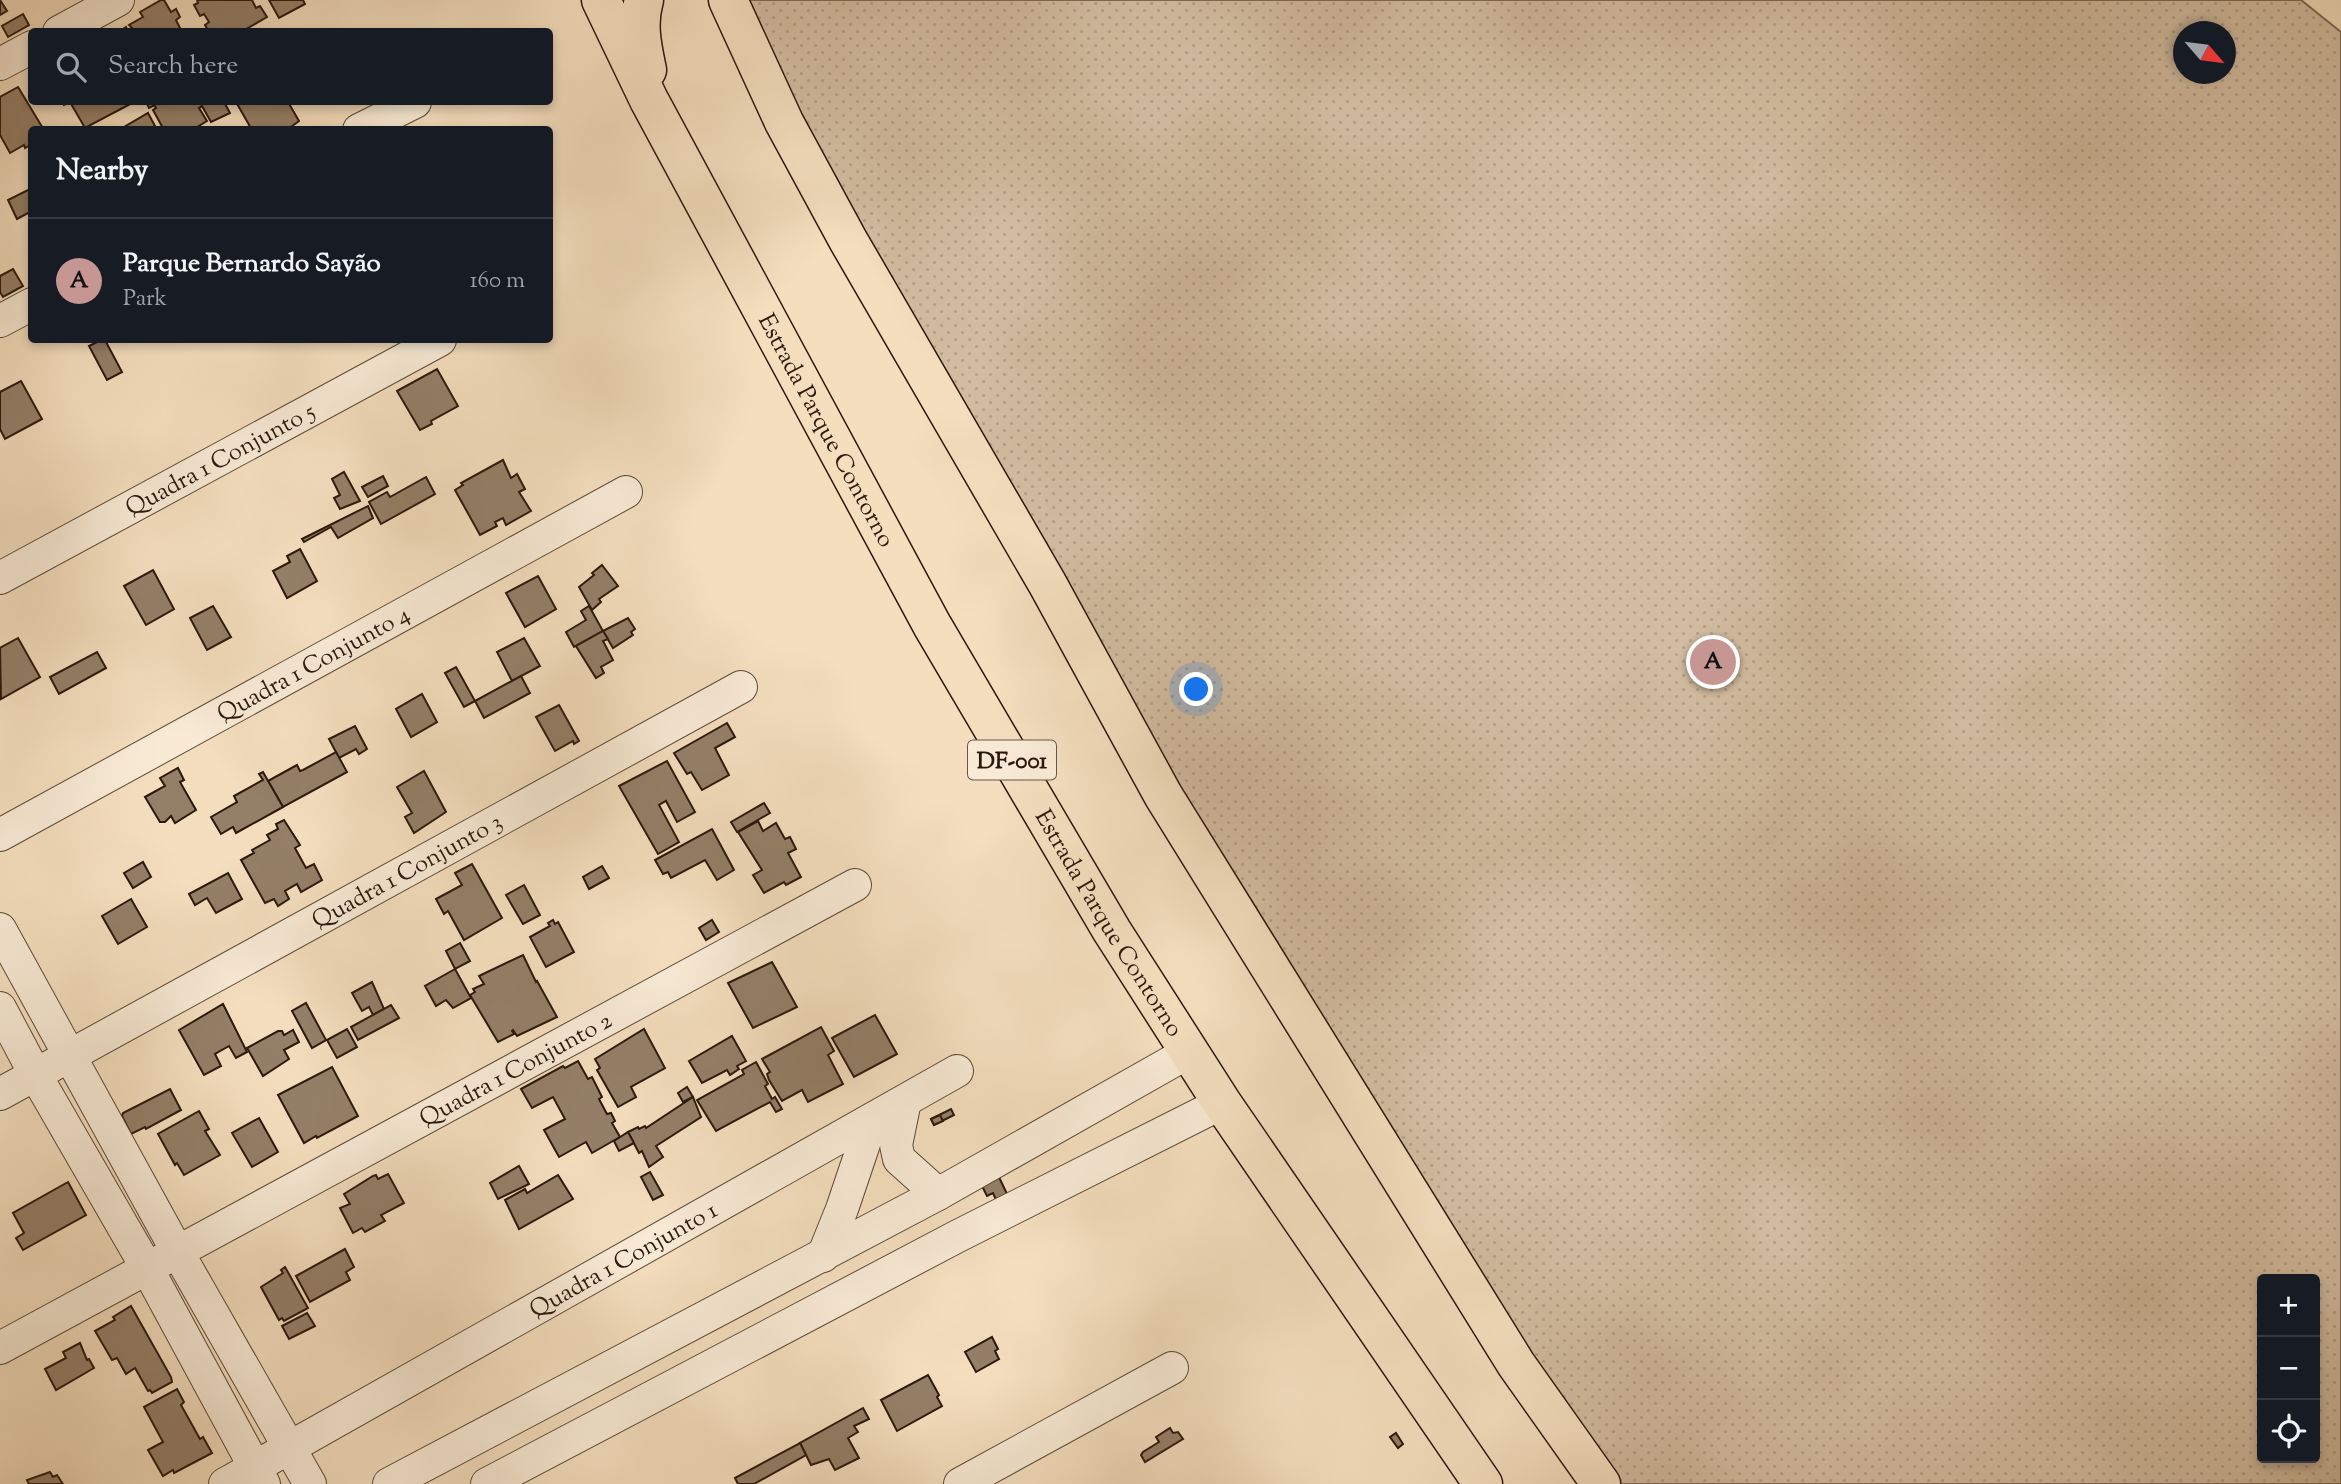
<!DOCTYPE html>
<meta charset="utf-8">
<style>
:root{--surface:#171b24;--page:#20242c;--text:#f1f3f6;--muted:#9ea1a6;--line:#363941;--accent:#c59692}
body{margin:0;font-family:"Sorts Mill Goudy",serif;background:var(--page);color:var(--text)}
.controls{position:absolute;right:21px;bottom:21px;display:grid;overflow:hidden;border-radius:7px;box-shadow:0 4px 10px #0003}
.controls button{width:63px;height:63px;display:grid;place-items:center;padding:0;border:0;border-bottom:2px solid var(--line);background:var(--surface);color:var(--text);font:35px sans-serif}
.compass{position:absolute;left:2173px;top:21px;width:63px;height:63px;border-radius:50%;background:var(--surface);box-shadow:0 4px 10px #0003;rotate:118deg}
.you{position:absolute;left:1197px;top:690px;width:24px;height:24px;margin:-18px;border:5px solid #fff;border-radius:50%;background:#1a73e8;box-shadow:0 0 0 10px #1a73e833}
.badge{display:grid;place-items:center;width:46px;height:46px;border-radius:50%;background:var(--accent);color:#111;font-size:23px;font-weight:700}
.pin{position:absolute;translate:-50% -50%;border:4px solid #fff;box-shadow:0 2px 7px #0006}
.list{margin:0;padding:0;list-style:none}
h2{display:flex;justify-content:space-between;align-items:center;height:91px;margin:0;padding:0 28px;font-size:30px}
h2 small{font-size:23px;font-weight:400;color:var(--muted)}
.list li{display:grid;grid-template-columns:46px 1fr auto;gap:21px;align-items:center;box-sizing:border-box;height:126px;padding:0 28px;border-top:2px solid var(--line)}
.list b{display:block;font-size:26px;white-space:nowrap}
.list p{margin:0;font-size:23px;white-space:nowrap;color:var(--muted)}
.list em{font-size:23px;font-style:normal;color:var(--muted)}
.icon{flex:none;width:38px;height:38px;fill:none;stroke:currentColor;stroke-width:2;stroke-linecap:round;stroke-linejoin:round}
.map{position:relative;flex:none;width:2341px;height:1484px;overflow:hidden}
.search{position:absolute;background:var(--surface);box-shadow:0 4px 10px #0003;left:28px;top:28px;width:525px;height:77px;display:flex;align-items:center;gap:18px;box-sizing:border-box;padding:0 24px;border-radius:7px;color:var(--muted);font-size:26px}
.panel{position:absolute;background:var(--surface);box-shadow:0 4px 10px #0003;left:28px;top:126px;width:525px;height:217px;border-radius:7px}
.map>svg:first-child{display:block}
.park{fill:url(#park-dots);stroke:#7e6a56;stroke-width:2;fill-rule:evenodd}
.building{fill:#947f68;stroke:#2b180b;stroke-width:2}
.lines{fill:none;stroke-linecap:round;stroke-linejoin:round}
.minor-casing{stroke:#5d4a38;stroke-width:34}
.major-casing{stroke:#2b180b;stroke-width:41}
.minor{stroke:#f8ead5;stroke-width:32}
.major{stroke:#f4debe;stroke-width:38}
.labels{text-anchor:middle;stroke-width:7;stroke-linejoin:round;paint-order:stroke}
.shield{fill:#f8ead5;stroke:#685748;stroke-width:2}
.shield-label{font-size:23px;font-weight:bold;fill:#2b180b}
.street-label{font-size:24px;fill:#2b180b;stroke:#f8ead5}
</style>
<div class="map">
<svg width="2341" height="1484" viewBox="0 0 2341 1484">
<defs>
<pattern id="park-dots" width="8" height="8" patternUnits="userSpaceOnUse" patternTransform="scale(1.75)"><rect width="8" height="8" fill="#d2bca0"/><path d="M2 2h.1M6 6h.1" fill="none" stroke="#b4a188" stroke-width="1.8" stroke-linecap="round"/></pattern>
</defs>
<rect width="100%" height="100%" fill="#f4debe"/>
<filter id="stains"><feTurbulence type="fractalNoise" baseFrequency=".00286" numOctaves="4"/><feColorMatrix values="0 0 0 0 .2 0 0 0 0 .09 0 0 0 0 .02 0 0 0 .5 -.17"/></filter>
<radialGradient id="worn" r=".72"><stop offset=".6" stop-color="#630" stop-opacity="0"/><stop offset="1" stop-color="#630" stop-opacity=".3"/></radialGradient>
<!-- park -->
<path class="park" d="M717,0h1584l40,32v1452h-729l-296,-423zM2184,32h42v42h-42zM2262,1279h53v179h-53z"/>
<!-- building -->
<g class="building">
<polygon points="0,0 7,11 0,15"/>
<polygon points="161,0 164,0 171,12 176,9 180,17 176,20 182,32 119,32 126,27 128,31 132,28 129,25 143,17 140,12"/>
<polygon points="197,0 252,0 256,8 260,6 267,17 241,32 209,32 205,25 209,22 204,14 200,16 194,5 198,3"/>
<polygon points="269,0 303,0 305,4 279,18"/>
<polygon points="23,14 29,25 8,37 2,26"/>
<polygon points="18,87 44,130 32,130 32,144 25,148 24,145 10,153 0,135 0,97"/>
<polygon points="62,102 134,102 85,128 70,102 64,105"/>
<polygon points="146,102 161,102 149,108"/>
<polygon points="161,102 224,102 230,113 211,122 202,106 199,108 207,121 192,130 164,130 153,110 156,108 154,105"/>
<polygon points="236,102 288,102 299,121 288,129 252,130"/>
<polygon points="148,113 155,126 150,130 119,130"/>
<polygon points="28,190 32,196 32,211 17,219 8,200"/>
<polygon points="13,269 23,286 3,297 0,292 0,276"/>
<polygon points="101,340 105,340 122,372 107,380 89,346"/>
<polygon points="437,369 458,406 431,421 432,424 420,430 397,391"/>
<polygon points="21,381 42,419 5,439 0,429 0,392"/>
<polygon points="503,460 511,478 517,474 525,489 519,492 531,511 506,525 503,518 495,522 497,526 480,535 455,490 463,485 461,483"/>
<polygon points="344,472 360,501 340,509 334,498 340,495 332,479"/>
<polygon points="383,476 388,486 368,497 362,487"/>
<polygon points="426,477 435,494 381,524 369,502 387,492 390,497"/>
<polygon points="368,506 373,518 338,538 331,527 304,542 302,539"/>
<polygon points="300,549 317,581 287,598 273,571 290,562 287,556"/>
<polygon points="602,565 618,586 599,599 601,602 592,610 579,587 594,575 592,573"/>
<polygon points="153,570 174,609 146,625 124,586"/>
<polygon points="538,576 556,609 525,627 506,593"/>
<polygon points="213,606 231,637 207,650 190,618"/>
<polygon points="589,606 603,631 574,647 566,632 586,620 581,611"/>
<polygon points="628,618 635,629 631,632 633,635 613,648 603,631"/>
<polygon points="603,631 608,639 603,641 613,660 601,667 604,673 596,678 576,646"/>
<polygon points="18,638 40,677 1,699 0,648"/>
<polygon points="524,638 540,666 512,681 497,652"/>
<polygon points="97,652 106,668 59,694 50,677"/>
<polygon points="456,667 475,701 464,707 445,673"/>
<polygon points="521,676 530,693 484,718 475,701"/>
<polygon points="422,694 437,722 411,737 396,709"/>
<polygon points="559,705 579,741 574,744 573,741 555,751 536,717"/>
<polygon points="727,723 735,737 715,748 729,775 702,790 691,772 687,774 674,753"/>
<polygon points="355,726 367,749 359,754 356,749 339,758 329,739"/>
<polygon points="336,752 347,772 283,807 268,781 297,765 300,771 303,770"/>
<polygon points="667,761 695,812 677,822 666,801 659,805 679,842 658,854 619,786"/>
<polygon points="178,768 184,780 180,782 196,810 175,823 171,816 165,822 160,822 145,797 165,786 160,778"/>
<polygon points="424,771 446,812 414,833 405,817 412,813 397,787"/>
<polygon points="263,772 283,807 236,833 233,827 221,834 211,817 237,802 234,796 263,780 259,774"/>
<polygon points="764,803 770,813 737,832 731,822"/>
<polygon points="284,820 300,845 295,848 306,868 314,864 322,880 301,892 297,884 285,891 289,899 278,906 274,899 265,903 241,860 254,853 252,850 270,840 267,835 278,829 276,824"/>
<polygon points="758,821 763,831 776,823 785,839 790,837 796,849 788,853 801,877 786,885 784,882 764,893 753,875 762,870 738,832"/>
<polygon points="712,829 734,870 717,880 705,860 671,878 668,872 663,874 655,860"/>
<polygon points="143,862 151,877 133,888 124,873"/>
<polygon points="472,864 502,918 464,940 448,911 444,914 436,899 462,885 455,873"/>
<polygon points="602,866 609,878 589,889 583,877"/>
<polygon points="228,873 242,899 216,913 207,898 195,905 189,894"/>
<polygon points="524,885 540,915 523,924 506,895"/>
<polygon points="131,899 147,927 118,944 102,916"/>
<polygon points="553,920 555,924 558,922 574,952 546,967 530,937 550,926 548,923"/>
<polygon points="712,920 719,932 706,940 699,928"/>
<polygon points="460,943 470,961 455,969 446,951"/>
<polygon points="523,955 536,982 537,981 557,1017 517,1036 513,1030 512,1031 514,1034 498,1042 470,995 475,992 473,989 484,984 479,976"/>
<polygon points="772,962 797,1007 753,1028 728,983"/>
<polygon points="455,969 471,998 453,1008 446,1000 436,1006 425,986"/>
<polygon points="372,982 384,1009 373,1015 369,1007 362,1011 352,993"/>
<polygon points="306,1003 326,1040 312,1048 292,1011"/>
<polygon points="223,1004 247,1052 236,1058 229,1046 215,1054 221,1066 204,1075 179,1030"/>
<polygon points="391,1005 399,1018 358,1040 351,1027"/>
<polygon points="875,1015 897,1054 854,1077 832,1038"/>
<polygon points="821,1027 834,1051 828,1055 843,1084 808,1102 802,1090 782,1101 769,1080 767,1074 770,1072 762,1059"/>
<polygon points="347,1029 357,1047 337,1058 327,1040"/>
<polygon points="644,1029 665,1068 631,1087 636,1097 618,1107 597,1070 600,1068 595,1059"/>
<polygon points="293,1030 299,1042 284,1050 289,1059 263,1076 247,1048 278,1031 282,1031 284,1035"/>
<polygon points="732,1036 746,1061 737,1066 739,1069 730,1075 727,1070 702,1083 689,1061"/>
<polygon points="578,1061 588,1079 592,1077 602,1097 599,1099 607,1114 611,1113 615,1121 612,1123 620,1137 592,1153 586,1142 559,1157 544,1130 565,1119 553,1097 532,1108 521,1089 563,1066 565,1068"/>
<polygon points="756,1062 768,1084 765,1086 772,1099 775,1097 782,1109 776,1112 770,1102 716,1131 697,1100 744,1074 742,1070"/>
<polygon points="332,1067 358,1116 317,1138 316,1136 304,1143 278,1095"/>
<polygon points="687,1087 693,1097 683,1102 678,1093"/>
<polygon points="170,1089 181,1110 146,1129 145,1127 131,1134 122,1116 123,1113"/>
<polygon points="693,1097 701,1117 656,1146 663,1157 649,1167 642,1151 639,1153 628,1132 638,1127 639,1129 645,1126 646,1128"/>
<polygon points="951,1109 954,1115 934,1125 931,1119"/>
<polygon points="199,1111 209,1129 205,1131 220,1155 184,1175 177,1163 175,1165 158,1134"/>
<polygon points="940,1115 943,1121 934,1125 931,1119"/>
<polygon points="259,1118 278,1152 252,1167 232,1133"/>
<polygon points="628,1132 634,1143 619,1151 614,1141"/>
<polygon points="519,1166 529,1184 498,1199 490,1183"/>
<polygon points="996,1171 1010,1200 999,1206 993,1193 987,1196 979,1180"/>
<polygon points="650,1172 663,1195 653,1200 641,1177"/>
<polygon points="388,1174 404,1203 381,1215 385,1221 365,1232 362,1228 353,1233 340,1208 350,1204 344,1194 373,1176 376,1175 378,1179"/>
<polygon points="558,1175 573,1199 519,1229 505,1200 525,1189 527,1193"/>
<polygon points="68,1182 86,1215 23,1250 16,1238 24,1233 13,1213"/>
<polygon points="345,1249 354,1267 346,1272 350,1280 310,1302 296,1276"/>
<polygon points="285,1267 308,1308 284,1321 282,1318 279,1320 261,1287 283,1273 281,1270"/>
<polygon points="131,1306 171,1377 172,1382 152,1393 150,1390 148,1391 135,1368 126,1374 117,1358 112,1360 95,1331 115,1320 113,1317"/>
<polygon points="307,1313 315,1326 289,1339 282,1326"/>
<polygon points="992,1337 998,1349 995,1351 999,1359 976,1372 965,1352"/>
<polygon points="80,1343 87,1360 89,1359 94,1368 56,1390 45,1369 66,1358 63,1352"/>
<polygon points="928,1375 939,1395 937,1397 942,1406 897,1431 881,1400"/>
<polygon points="177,1389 184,1402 181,1405 200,1439 203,1437 212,1453 174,1473 173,1470 163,1476 148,1450 163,1442 144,1407"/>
<polygon points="863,1408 869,1419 854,1426 858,1432 848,1438 859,1458 835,1470 829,1459 811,1465 800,1443"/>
<polygon points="1170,1428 1173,1433 1178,1432 1183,1439 1145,1462 1141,1455 1143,1452 1159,1442 1156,1437"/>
<polygon points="1396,1433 1403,1444 1398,1448 1390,1437"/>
<polygon points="800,1443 806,1455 754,1484 738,1484 735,1478"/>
<polygon points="50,1472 53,1477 57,1475 63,1484 29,1484 27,1480"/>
</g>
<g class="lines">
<!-- minor casing -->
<g class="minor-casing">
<g id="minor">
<polyline points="59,32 118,0"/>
<polyline points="0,64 32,47"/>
<polyline points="359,130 415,102"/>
<polyline points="0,321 32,304"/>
<path id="s1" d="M0,578l440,-238"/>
<path id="s2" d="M0,835l626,-343"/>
<polyline points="0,929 177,1251 310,1484"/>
<polyline points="0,1008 35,1074 147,1268 264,1484"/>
<path id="s3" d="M0,1094l741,-407"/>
<polyline points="905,1101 896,1145 899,1159 938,1194"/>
<polyline points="823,1256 842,1209 872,1120"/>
<path id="s4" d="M0,1348l855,-463"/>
<path id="s5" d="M225,1484l732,-413"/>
<polyline points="389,1484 938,1194 1189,1052"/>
<polyline points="487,1484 958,1236 1222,1103"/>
<polyline points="960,1484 1172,1368"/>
</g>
</g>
<!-- major casing -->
<g class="major-casing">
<g id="major">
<path id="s6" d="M601,0l48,100 283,525 180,306 110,172 261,381"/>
<path d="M644,0c-7,24 -2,46 3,70"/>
<polyline points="728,0 784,122 848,240 1047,583 1163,795 1516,1364 1601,1484"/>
</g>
</g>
<!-- minor -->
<use href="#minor" class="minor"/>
<!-- major -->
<use href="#major" class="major"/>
</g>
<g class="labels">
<!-- shield labels -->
<rect class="shield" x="968" y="740.5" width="88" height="39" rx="5"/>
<g class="shield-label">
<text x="1012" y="768">DF-001</text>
</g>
<!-- street labels -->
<g class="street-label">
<text dy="8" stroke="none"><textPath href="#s6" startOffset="486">Estrada Parque Contorno</textPath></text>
<text dy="8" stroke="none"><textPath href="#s1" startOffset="250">Quadra 1 Conjunto 5</textPath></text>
<text dy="8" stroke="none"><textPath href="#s2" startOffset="357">Quadra 1 Conjunto 4</textPath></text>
<text dy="8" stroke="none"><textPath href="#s3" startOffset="464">Quadra 1 Conjunto 3</textPath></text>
<text dy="8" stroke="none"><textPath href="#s6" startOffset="1054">Estrada Parque Contorno</textPath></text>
<text dy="8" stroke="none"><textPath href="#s4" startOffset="586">Quadra 1 Conjunto 2</textPath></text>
<text dy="8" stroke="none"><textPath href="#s5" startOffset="457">Quadra 1 Conjunto 1</textPath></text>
</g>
</g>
<rect width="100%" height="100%" filter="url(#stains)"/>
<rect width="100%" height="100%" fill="url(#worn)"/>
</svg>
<div class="controls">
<button>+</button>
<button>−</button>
<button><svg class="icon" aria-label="locate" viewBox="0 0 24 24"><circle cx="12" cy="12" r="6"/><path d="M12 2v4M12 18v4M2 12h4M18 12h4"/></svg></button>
</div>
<svg class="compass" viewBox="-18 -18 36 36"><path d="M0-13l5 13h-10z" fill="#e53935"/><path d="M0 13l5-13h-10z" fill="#9ea1a6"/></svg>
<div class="you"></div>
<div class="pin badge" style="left:1713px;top:662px">A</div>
<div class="search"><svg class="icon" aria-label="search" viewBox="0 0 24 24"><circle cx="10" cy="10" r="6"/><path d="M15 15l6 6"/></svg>Search here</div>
<section class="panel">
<h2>Nearby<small></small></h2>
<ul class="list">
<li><span class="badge">A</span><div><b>Parque Bernardo Sayão</b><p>Park</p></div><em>160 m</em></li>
</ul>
</section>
</div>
